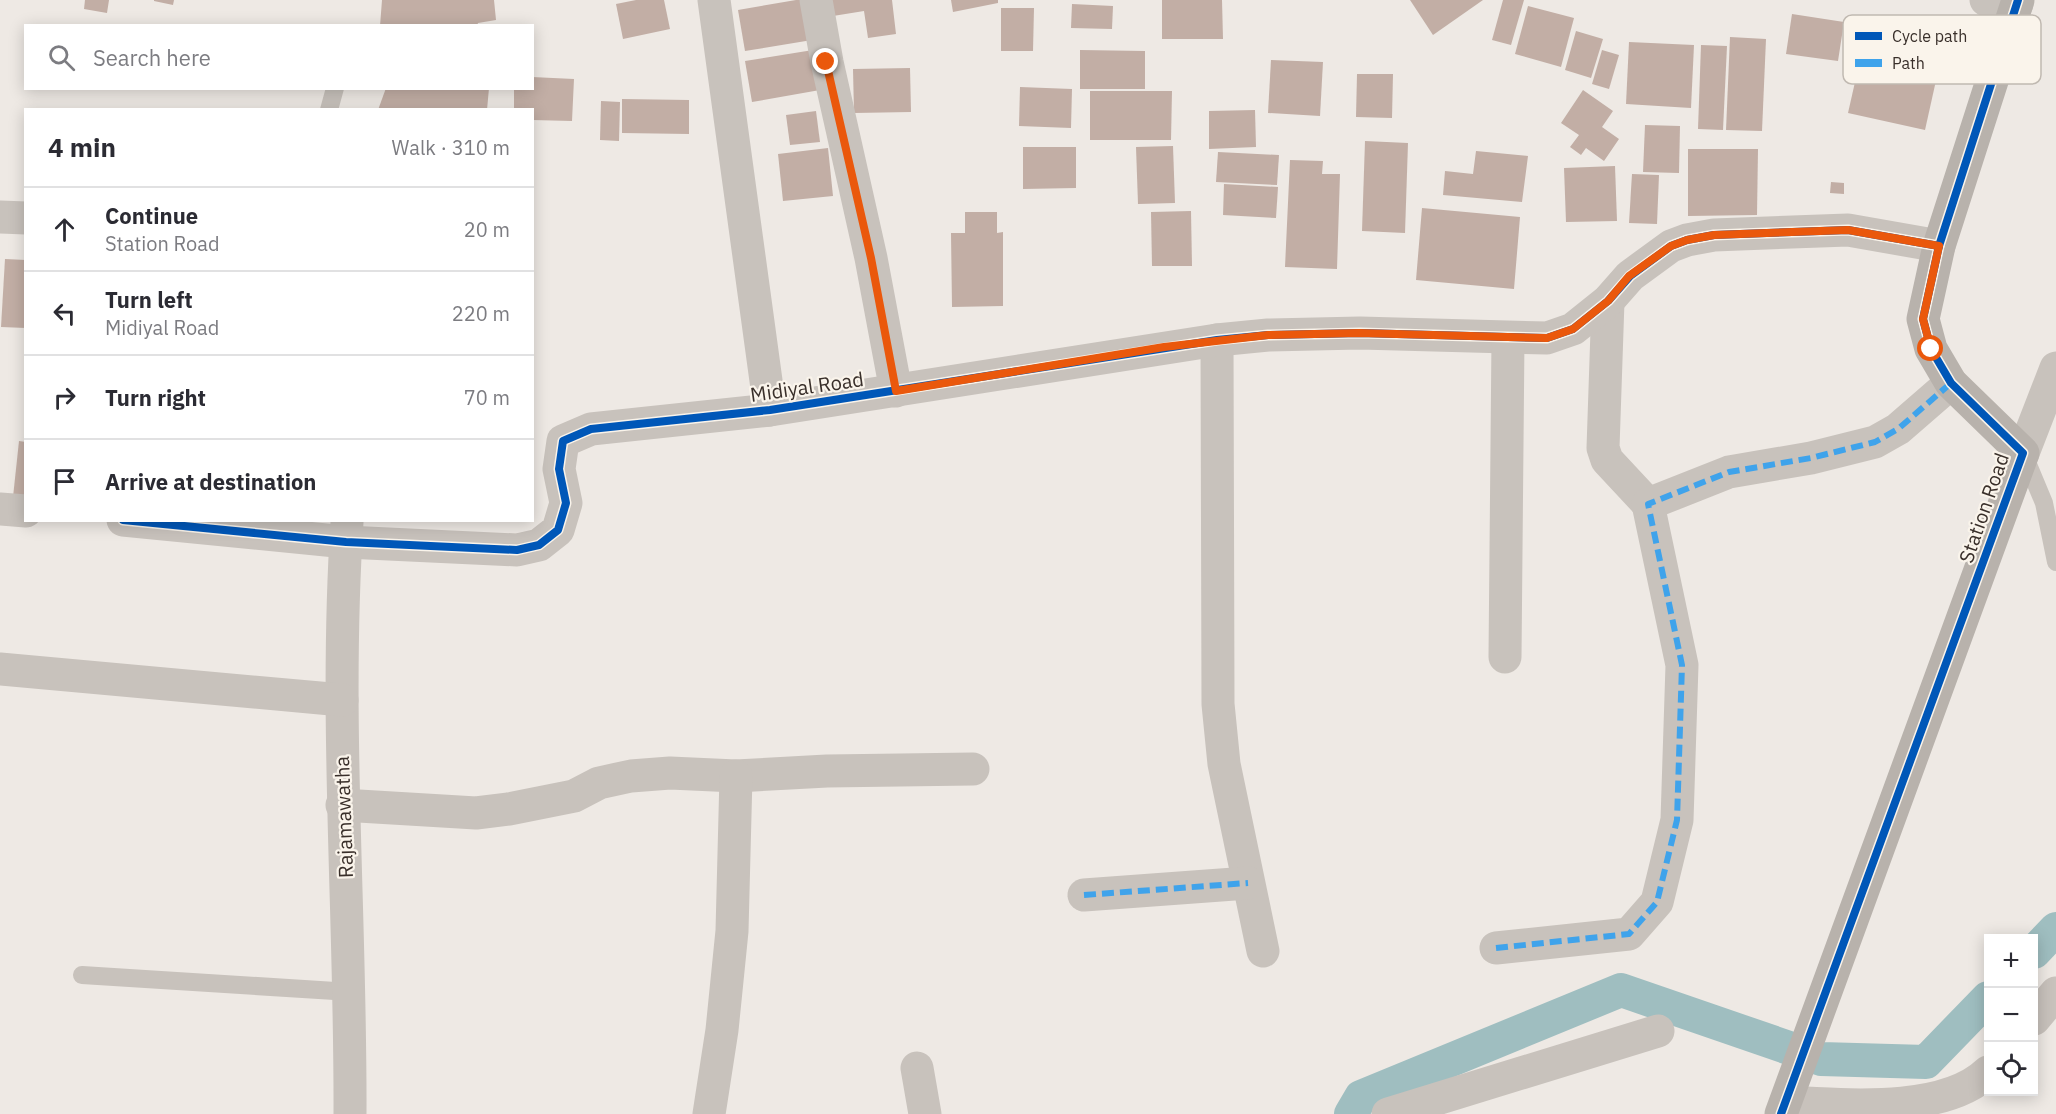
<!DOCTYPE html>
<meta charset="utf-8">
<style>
:root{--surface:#fff;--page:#f7f7f7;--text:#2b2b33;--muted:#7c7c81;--line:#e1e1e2}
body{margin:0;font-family:"IBM Plex Sans",sans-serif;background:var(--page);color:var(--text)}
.controls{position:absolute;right:18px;bottom:18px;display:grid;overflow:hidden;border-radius:0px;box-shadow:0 3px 15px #0003}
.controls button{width:54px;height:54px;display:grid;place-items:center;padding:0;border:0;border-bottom:2px solid var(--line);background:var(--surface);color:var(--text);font:30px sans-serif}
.stop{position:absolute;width:18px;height:18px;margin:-14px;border:4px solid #ea580c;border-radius:50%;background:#fff}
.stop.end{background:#ea580c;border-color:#fff;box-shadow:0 2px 6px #0008}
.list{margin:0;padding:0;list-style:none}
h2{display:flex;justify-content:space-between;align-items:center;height:78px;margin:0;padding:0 24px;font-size:26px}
h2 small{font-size:20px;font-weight:400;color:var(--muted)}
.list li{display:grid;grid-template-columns:39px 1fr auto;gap:18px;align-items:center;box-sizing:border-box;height:84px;padding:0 24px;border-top:2px solid var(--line)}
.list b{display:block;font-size:22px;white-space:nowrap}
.list p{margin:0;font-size:20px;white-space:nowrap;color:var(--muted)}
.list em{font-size:20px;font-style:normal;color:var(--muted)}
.icon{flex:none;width:33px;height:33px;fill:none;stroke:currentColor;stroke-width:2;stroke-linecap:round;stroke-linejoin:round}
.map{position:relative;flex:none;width:2056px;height:1114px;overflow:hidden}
.search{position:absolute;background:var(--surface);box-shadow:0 3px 15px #0003;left:24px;top:24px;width:510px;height:66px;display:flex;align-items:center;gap:15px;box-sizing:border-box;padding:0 21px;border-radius:0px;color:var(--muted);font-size:22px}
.panel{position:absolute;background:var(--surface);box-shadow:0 3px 15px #0003;left:24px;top:108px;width:510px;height:414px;border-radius:0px}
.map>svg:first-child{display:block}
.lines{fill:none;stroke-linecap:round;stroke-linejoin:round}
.canal{stroke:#9fbec0;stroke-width:34}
.building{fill:#c2aea5}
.lane{stroke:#c8c2bc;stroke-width:18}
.street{stroke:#c8c2bc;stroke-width:33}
.secondary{stroke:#b8b2ac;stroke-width:33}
.quiet{stroke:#3fa3eb;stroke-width:6;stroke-dasharray:12 6;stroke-linecap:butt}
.cycleway-casing{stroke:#faf4eb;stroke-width:11}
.cycleway{stroke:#0057b8;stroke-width:8}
.route{stroke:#ea580c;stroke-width:8}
.labels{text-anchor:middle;stroke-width:4.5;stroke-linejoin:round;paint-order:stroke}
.street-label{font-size:20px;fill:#392f2a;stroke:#faf4eb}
.key{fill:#faf4eb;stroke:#c0b9b1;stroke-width:1.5}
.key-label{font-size:16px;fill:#392f2a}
</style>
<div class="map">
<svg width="2056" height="1114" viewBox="0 0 2056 1114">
<rect width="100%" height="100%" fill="#eee9e4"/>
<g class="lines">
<!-- canal -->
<g class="canal">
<polyline points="2034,952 2056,929"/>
<polyline points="1351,1114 1361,1097 1621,990 1821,1059 1926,1062 1988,998"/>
</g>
</g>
<!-- building -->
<g class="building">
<polygon points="85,0 109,0 107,13 84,9"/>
<polygon points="154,0 174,0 173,5 154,1"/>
<polygon points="382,0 494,0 496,20 478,23 477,26 380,26"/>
<polygon points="636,0 664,0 670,29 623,39 616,4"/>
<polygon points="796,0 805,0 812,40 745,51 738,10"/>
<polygon points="830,0 892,0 896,34 868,38 864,11 833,16"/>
<polygon points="951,0 998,0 998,3 953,12"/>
<polygon points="1162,0 1222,0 1223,39 1162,39"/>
<polygon points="1410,0 1483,0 1433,35"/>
<polygon points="1503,0 1524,0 1511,45 1492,40"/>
<polygon points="1072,4 1113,6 1112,29 1071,28"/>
<polygon points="1528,6 1574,18 1561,67 1515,54"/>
<polygon points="1001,8 1034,8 1033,51 1001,51"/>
<polygon points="1792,14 1844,22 1838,61 1786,54"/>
<polygon points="1576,31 1603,39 1591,78 1565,70"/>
<polygon points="1730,37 1766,39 1762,131 1726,130"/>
<polygon points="1629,42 1694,45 1691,108 1626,104"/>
<polygon points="1701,45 1727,46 1723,130 1698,129"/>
<polygon points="813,50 820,90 752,102 745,61"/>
<polygon points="1080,50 1145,51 1145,89 1080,89"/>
<polygon points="1602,50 1619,55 1609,89 1592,84"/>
<polygon points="1271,60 1323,62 1320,116 1268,113"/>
<polygon points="1860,60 1937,76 1925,130 1848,113"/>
<polygon points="910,68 911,112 854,113 853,69"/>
<polygon points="1357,74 1393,74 1392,118 1356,117"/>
<polygon points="532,77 574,79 572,121 532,120 532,110 514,110 514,88 532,88"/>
<polygon points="1020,87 1072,89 1071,128 1019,126"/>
<polygon points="386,88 489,88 487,110 378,110"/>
<polygon points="1583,90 1613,111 1602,127 1619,139 1604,161 1586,148 1581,155 1570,147 1579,135 1561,123"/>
<polygon points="1090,91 1172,91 1171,140 1090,140"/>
<polygon points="622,99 689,100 689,134 622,133"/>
<polygon points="601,101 620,102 619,141 600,140"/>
<polygon points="1255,110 1256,147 1209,149 1209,111"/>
<polygon points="816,111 820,142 790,145 786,115"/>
<polygon points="1645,125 1680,126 1679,173 1643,172"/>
<polygon points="1365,141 1408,143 1405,233 1362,231"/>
<polygon points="1173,146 1175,203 1138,204 1136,147"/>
<polygon points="1023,147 1076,147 1076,188 1023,189"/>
<polygon points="828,148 833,196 783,201 778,154"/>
<polygon points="1688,149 1758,149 1757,215 1688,216"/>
<polygon points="1476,151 1528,156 1522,202 1443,195 1445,171 1473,174"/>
<polygon points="1218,152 1279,155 1277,185 1216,182"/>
<polygon points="1290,160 1323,161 1322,174 1340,174 1337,269 1285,267"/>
<polygon points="1615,166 1617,221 1566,222 1564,168"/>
<polygon points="1632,174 1659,175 1657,224 1629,223"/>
<polygon points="1831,182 1844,183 1844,194 1830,193"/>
<polygon points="1224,184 1278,187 1276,218 1223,215"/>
<polygon points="1422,208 1520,217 1514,289 1416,280"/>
<polygon points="1191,211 1192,266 1152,266 1151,212"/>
<polygon points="965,212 997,212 997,233 1003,232 1003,306 952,307 951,233 965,233"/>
<polygon points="5,259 26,260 26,328 1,327"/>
<polygon points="19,441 26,442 26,498 13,497"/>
</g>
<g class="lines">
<!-- lane -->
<g class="lane">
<polyline points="329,110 335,88"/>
<polyline points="2024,455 2044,503 2056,562"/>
<polyline points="82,975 351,992"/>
</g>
<!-- street -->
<g class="street">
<polyline points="714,0 770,410"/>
<polyline points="816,0 827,62 871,258 896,391"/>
<polyline points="1986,0 2017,4"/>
<polyline points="0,217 26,218"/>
<polyline points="1608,301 1603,448 1607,460 1648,504"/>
<polyline points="1217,340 1218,704 1224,764 1263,951"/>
<polyline points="2023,453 2056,368"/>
<polyline points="0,509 26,511"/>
<polyline points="123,520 346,542 517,550 539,545 558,530 566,503 559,469 563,441 591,429 770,410 1217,340 1268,335 1360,333 1547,338 1573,329 1608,301 1630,276 1671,246 1687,240 1714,235 1848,230 1939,246"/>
<path d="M347,522c-13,197 4,395 3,592"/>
<polyline points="1505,657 1508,338"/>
<polyline points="0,669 342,700"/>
<polyline points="342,805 476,813 509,809 574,796 599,783 631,776 670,773 736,776 827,771 973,769"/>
<polyline points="1084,895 1248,883"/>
<polyline points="1496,948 1629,934 1657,902 1677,820 1682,665 1648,504 1729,472 1811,458 1875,442 1898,429 1951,383"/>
<polyline points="2034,1019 2056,993"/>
<polyline points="917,1068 925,1114"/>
<path d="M1786,1102c61,3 158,12 202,-30"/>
<polyline points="709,1114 722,1030 732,931 736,776"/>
<polyline points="1388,1114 1658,1031"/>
</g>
<!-- secondary -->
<polyline class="secondary" points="1781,1114 2023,453 1951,383 1931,349 1923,319 1939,246 2018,0"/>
<!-- quiet -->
<g class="quiet">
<polyline points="1084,895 1248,883"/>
<polyline points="1496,948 1629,934 1657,902 1677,820 1682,665 1648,504 1729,472 1811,458 1875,442 1898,429 1951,383"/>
</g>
<!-- cycleway casing -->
<g class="cycleway-casing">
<g id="cycleway">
<polyline points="123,520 346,542 517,550 539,545 558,530 566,503 559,469 563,441 591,429 770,410 1217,340 1268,335 1360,333 1547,338 1573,329 1608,301 1630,276 1671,246 1687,240 1714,235 1848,230 1939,246"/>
<polyline points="1781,1114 2023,453 1951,383 1931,349 1923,319 1939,246 2018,0"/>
</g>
</g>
<!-- cycleway -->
<use href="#cycleway" class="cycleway"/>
</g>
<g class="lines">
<!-- route -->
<polyline class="route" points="826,62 871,258 896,391 1164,347 1268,335 1359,333 1547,338 1573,329 1608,301 1629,276 1671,246 1687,240 1714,235 1848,230 1939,246 1923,319 1931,349"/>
</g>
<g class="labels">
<!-- street labels -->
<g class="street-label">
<text transform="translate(807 387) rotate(-8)" y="7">Midiyal Road</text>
<text transform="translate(1984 508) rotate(-71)" y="7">Station Road</text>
<text transform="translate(344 817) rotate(-92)" y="7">Rajamawatha</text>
</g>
</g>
<!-- legend -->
<rect x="1843" y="15" width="198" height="69" rx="9" class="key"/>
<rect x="1855" y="32" width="27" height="8" fill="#0057b8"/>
<rect x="1855" y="59" width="27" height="8" fill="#3fa3eb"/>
<g class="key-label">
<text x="1892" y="42">Cycle path</text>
<text x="1892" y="69">Path</text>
</g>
</svg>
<div class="controls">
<button>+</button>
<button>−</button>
<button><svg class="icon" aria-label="locate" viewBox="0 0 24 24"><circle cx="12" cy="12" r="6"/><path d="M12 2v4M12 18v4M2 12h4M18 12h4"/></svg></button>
</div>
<div class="stop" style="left:1931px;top:349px"></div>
<div class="stop end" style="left:826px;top:62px"></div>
<div class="search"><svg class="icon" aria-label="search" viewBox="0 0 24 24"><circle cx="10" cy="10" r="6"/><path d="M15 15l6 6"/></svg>Search here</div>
<section class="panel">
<h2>4 min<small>Walk · 310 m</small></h2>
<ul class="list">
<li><svg class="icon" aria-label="ahead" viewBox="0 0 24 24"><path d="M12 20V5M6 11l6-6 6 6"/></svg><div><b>Continue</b><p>Station Road</p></div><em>20 m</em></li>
<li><svg class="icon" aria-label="left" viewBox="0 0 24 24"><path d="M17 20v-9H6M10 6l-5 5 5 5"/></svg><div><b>Turn left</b><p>Midiyal Road</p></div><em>220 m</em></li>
<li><svg class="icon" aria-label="right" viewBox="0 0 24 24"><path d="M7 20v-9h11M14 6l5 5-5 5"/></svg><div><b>Turn right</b></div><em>70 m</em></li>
<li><svg class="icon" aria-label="arrive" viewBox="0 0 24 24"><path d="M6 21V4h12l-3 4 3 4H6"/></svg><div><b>Arrive at destination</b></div></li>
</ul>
</section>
</div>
